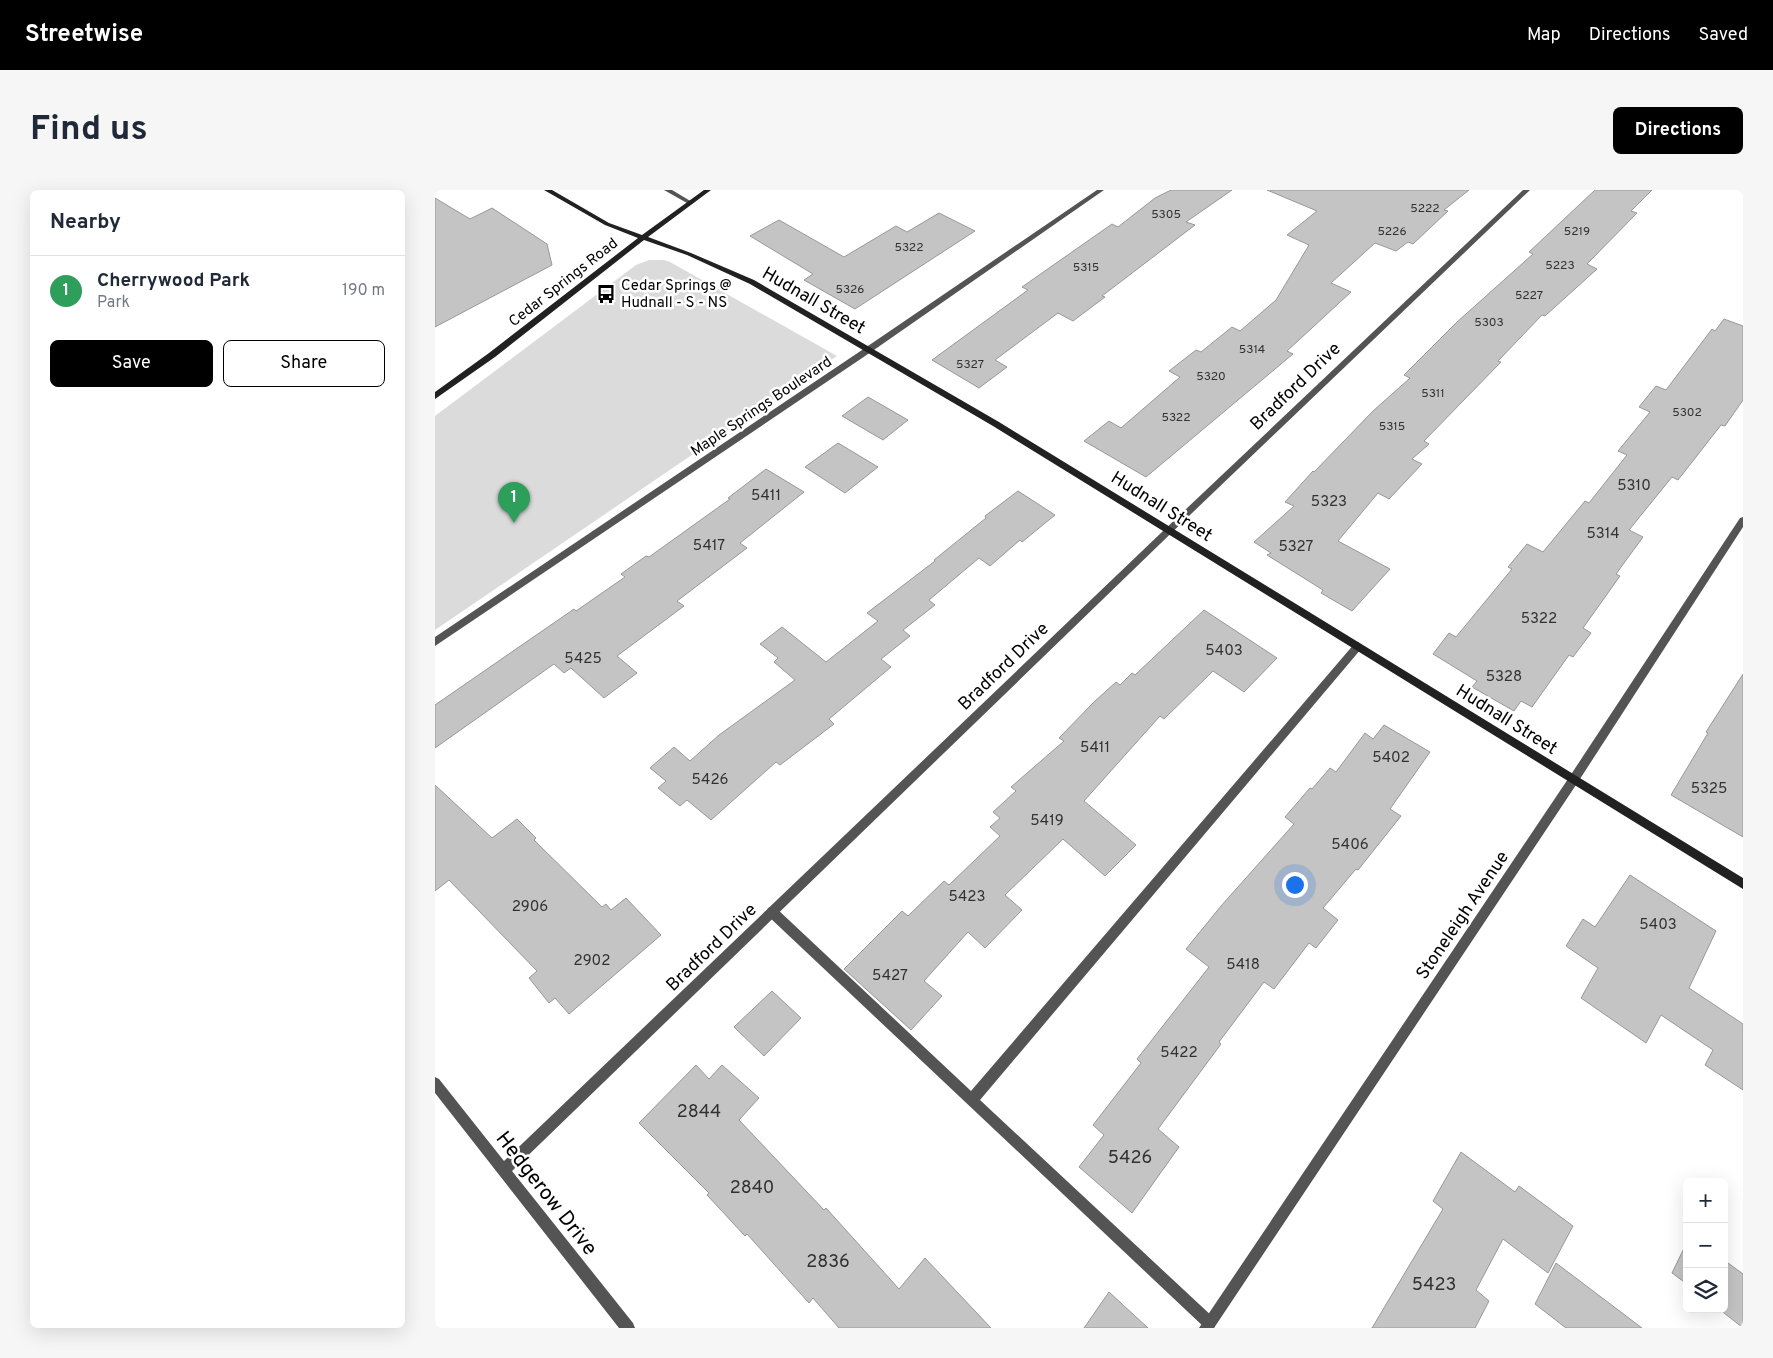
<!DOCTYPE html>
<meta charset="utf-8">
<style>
:root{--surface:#fff;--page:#f6f6f7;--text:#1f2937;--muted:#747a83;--line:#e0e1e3;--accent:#000}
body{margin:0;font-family:Overpass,sans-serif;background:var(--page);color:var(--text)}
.controls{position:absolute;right:15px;bottom:15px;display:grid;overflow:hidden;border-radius:8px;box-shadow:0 5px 20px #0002}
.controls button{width:45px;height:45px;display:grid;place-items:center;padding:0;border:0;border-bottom:1px solid var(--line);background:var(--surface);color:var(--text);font:25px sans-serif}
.you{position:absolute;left:859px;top:694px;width:18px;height:18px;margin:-12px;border:4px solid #fff;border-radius:50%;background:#1a73e8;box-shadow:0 0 0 8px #1a73e833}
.badge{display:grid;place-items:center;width:32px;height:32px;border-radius:50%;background:var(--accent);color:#fff;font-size:16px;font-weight:700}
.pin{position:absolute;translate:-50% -41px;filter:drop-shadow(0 1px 2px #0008)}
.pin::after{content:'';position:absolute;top:26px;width:18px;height:15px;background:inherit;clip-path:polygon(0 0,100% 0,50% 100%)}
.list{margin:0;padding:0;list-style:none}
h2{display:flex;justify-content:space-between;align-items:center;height:65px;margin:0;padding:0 20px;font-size:21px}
h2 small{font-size:16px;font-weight:400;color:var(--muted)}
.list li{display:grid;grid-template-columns:32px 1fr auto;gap:15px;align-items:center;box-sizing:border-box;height:70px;padding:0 20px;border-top:1px solid var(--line)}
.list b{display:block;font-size:19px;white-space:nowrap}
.list p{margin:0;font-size:16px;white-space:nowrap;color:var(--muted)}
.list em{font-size:16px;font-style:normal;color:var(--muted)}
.actions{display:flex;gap:10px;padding:15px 20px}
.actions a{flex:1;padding:11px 0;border:1px solid var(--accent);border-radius:8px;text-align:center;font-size:18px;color:var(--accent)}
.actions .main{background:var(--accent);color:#fff}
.icon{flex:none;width:28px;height:28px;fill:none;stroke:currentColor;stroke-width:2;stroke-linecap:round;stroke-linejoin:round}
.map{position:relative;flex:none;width:1308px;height:1138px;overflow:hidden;border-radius:8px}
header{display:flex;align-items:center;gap:30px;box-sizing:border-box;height:70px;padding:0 25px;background:var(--accent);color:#fff}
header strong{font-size:24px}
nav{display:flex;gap:28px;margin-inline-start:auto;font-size:18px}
.intro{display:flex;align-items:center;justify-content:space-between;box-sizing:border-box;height:120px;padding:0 30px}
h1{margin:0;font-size:35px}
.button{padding:12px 22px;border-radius:8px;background:var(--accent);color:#fff;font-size:18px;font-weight:700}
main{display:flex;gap:30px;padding:0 30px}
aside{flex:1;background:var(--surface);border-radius:8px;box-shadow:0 5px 20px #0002}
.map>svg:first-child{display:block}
.green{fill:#dbdbdb}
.building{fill:#c4c4c4;stroke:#989898}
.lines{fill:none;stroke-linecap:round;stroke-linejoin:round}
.lane{fill:#545454;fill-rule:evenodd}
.street{fill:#545454;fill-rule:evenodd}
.secondary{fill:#212121;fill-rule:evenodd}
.labels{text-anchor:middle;stroke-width:5;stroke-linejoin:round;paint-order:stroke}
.far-number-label{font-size:12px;fill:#313131}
.far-street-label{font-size:15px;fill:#000;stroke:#fff}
.far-poi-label{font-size:15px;fill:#000;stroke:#fff;text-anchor:start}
.number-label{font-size:15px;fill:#313131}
.street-label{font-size:18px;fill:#000;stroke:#fff}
.near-number-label{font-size:18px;fill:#313131}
.near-street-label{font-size:21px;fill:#000;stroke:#fff}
</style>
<header>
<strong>Streetwise</strong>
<nav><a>Map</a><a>Directions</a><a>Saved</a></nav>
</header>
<div class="intro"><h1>Find us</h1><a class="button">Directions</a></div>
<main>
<aside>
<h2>Nearby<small></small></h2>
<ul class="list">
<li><span class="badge" style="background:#2e9e5b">1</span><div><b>Cherrywood Park</b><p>Park</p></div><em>190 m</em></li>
</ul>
<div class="actions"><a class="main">Save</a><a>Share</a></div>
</aside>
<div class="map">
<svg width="1308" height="1138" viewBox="0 0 1308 1138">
<rect width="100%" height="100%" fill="#fff"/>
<!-- green -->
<polygon class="green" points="214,70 229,70 235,72 402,166 0,440 0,226 201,75"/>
<!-- building -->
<g class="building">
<polygon points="736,0 797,0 751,32 760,35 667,106 670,107 638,131 623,123 560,170 572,177 544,198 497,170 593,100 587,97 677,34 683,37 720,8"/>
<polygon points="832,0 1034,0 1009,20 1013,21 978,54 973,52 961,61 940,53 896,93 916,102 852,161 858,164 711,287 649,251 674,231 686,238 745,187 734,181 761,160 766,162 797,137 805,141 841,110 874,55 852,45 882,21"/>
<polygon points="1160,0 1217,0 1196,21 1202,23 1152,74 1162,79 1110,126 1107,125 1063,171 1066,172 989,251 994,254 977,269 987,274 954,309 943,303 903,351 955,379 917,421 886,403 888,400 832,365 836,363 819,352 859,316 850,312 878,281 879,282 938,221 975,188 969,185 1022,132 1098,64 1094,62"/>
<polygon points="0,8 35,29 57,18 112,54 117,75 0,137"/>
<polygon points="504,23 540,41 420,119 369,90 378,84 315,46 344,30 409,67 461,36 472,42"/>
<polygon points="1289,129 1308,136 1308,210 1290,236 1286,235 1243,290 1237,287 1194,340 1208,347 1181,384 1185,386 1148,438 1156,443 1138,467 1134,465 1097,517 1086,511 1079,521 1037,497 1042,491 998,464 1014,443 1021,447 1077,379 1073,377 1092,354 1108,362 1150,311 1154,313 1192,265 1183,261 1215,222 1204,217 1221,196 1231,200 1277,139 1280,141"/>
<polygon points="433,207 473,230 448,250 407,226"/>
<polygon points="403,253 443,277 410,303 370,277"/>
<polygon points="331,279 369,302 305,353 312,358 242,411 249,416 182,466 202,483 169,508 136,478 129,483 119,474 0,558 0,515 139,419 141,421 190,387 186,384 211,366 214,367 295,309 293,308"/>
<polygon points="583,301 620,325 587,352 585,350 555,376 544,368 494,410 500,415 468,440 475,446 446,469 456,477 394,529 399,534 345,575 341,572 276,630 252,610 245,616 223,598 231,591 215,578 239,557 255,571 284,545 360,490 339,472 343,468 325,454 347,437 391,472 443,431 432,423 500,371 499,370 551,328 550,326"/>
<polygon points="769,420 842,468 809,502 778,481 729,529 725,526 649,611 701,655 670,686 628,649 570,705 587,720 550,758 533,742 489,791 507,806 476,840 409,779 467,721 473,726 509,691 514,695 565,646 555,637 565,628 558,622 581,601 576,597 629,551 624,548 659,512 681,492 685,495 697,483 700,485"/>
<polygon points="1308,484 1308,647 1236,605 1273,543 1271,542"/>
<polygon points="949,535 995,562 955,619 966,626 923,680 921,679 888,718 903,730 881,758 874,753 839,799 829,792 784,852 786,854 723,939 744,957 697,1023 644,977 669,945 658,935 706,873 702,869 774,777 751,759 786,716 859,634 850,627 875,598 877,599 895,578 901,582 930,543 938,549"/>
<polygon points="0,595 57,648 82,629 101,648 99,650 167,717 171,714 176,720 191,708 226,745 134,824 120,808 114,813 94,788 102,781 14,690 0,701"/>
<polygon points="1195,685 1281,741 1254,798 1308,834 1308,900 1270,875 1278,860 1226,825 1211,853 1146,808 1163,778 1131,756 1148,729 1160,737"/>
<polygon points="337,801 366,828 329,866 299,837"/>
<polygon points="261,875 274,889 287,875 324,908 304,930 389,1020 391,1018 464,1099 490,1068 556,1138 404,1138 378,1108 374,1113 312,1044 310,1046 272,1005 274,1003 204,933"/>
<polygon points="1026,962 1080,1002 1084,996 1138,1036 1113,1083 1068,1049 1041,1100 1054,1111 1040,1138 937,1138 1008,1019 998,1011"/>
<polygon points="1252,1052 1252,1094 1237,1083"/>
<polygon points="1289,1070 1308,1084 1308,1138 1284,1119 1289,1119"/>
<polygon points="1121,1073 1207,1138 1131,1138 1100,1114"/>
<polygon points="674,1102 713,1138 649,1138"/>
</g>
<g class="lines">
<!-- lane -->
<g class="lane">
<polygon points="229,0 237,0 257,12 252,13"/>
<polygon points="923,452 928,456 926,459 545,910 779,1128 781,1133 779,1138 770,1138 333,726 332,722 333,718 337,717 341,718 536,901 920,453"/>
</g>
<!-- street -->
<g class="street">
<polygon points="662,0 669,0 436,162 0,456 0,447 430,158"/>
<polygon points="1088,0 1095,0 756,324 77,981 198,1133 200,1138 184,1138 0,903 0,887 4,889 69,971 750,320"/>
<polygon points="1308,327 1308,337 1143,592 779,1138 764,1138 1135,586 1305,328"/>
</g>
<!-- secondary -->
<polygon class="secondary" points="109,0 117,0 174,33 207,45 269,0 276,0 213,47 256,63 319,90 564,232 1308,688 1308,699 558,236 315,94 252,65 209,50 60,167 0,209 0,202 54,163 203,48 170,35"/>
</g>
<!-- icons -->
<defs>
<g id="bus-bare" transform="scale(1.5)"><path d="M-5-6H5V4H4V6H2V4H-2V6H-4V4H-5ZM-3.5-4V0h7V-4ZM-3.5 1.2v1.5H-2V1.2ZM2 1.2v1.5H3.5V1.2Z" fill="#000" stroke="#fff" stroke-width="2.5" paint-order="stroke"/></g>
</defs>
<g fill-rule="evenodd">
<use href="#bus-bare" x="171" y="104"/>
</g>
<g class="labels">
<!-- far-number labels -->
<g class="far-number-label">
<text x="990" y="22">5222</text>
<text x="731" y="28">5305</text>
<text x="957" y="45">5226</text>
<text x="1142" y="45">5219</text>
<text x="474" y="61">5322</text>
<text x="1125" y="79">5223</text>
<text x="651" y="81">5315</text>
<text x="415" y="103">5326</text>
<text x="1094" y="109">5227</text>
<text x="1054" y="136">5303</text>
<text x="817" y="163">5314</text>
<text x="535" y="178">5327</text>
<text x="776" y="190">5320</text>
<text x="998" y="207">5311</text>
<text x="1252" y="226">5302</text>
<text x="741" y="231">5322</text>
<text x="957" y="240">5315</text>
</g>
<!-- far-street labels -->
<g class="far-street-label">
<text transform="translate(128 92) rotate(-38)" y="5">Cedar Springs Road</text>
<text transform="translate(326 216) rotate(-34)" y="5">Maple Springs Boulevard</text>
</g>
<!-- far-poi labels -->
<g class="far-poi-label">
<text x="186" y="100">Cedar Springs @<tspan x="186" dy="17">Hudnall - S - NS</tspan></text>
</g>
<!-- number labels -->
<g class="number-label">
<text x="1199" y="300">5310</text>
<text x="331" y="310">5411</text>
<text x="894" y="316">5323</text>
<text x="1168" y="348">5314</text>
<text x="274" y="360">5417</text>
<text x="861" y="361">5327</text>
<text x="1104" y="433">5322</text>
<text x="789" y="465">5403</text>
<text x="148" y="473">5425</text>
<text x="1069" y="491">5328</text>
<text x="660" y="562">5411</text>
<text x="956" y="572">5402</text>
<text x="275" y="594">5426</text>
<text x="1274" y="603">5325</text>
<text x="612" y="635">5419</text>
<text x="915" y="659">5406</text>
<text x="532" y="711">5423</text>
<text x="95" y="721">2906</text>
<text x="1223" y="739">5403</text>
<text x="157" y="775">2902</text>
<text x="808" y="779">5418</text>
<text x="455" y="790">5427</text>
<text x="744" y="867">5422</text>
</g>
<!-- street labels -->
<g class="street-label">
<text transform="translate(379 110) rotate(30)" y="6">Hudnall Street</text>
<text transform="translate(860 196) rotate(-44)" y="6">Bradford Drive</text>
<text transform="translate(727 316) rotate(32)" y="6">Hudnall Street</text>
<text transform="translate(568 476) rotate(-44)" y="6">Bradford Drive</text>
<text transform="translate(1072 529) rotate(32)" y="6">Hudnall Street</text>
<text transform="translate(1027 725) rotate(-56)" y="6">Stoneleigh Avenue</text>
<text transform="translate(276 757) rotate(-44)" y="6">Bradford Drive</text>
</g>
<!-- near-number labels -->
<g class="near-number-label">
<text x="264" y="927">2844</text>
<text x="695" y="973">5426</text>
<text x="317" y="1003">2840</text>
<text x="393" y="1077">2836</text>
<text x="999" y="1100">5423</text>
</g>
<!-- near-street labels -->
<g class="near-street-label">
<text transform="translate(112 1003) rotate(52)" y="7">Hedgerow Drive</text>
</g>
</g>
</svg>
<div class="controls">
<button>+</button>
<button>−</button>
<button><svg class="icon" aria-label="layers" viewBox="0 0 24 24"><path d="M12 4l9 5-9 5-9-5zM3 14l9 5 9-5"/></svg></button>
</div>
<div class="you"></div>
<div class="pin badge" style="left:79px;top:333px;background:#2e9e5b">1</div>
</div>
</main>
